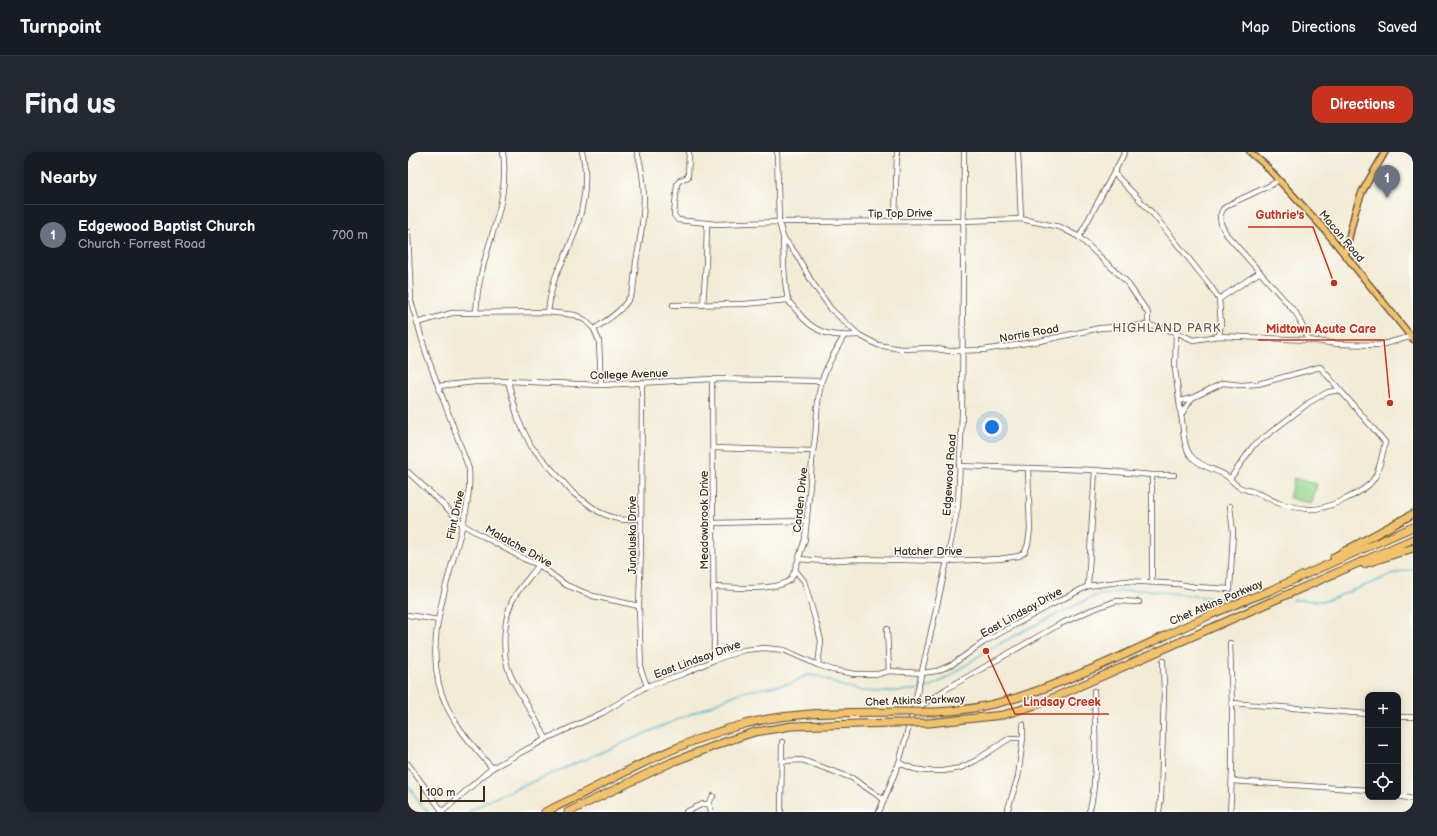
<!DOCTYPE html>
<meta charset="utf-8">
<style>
:root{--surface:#171b24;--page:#242831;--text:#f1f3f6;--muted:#9ea1a6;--line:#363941;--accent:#c8321e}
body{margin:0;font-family:"Balsamiq Sans",sans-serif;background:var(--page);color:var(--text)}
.controls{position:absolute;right:12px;bottom:12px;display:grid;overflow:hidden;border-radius:8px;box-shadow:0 2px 10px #0003}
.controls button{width:36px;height:36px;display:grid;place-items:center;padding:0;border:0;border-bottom:1px solid var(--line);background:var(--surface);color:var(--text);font:20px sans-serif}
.scale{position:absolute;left:12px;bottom:10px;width:65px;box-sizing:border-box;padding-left:4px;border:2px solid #3b2a1e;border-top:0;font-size:11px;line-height:14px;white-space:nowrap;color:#3b2a1e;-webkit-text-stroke:3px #fdfcf7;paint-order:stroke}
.you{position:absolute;left:584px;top:275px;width:14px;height:14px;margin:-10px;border:3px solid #fff;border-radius:50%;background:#1a73e8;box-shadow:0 0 0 6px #1a73e833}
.badge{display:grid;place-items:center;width:26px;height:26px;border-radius:50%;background:var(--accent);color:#fff;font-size:13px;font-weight:700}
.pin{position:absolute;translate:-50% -33px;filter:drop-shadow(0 1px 2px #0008)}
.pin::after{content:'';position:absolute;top:21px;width:14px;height:12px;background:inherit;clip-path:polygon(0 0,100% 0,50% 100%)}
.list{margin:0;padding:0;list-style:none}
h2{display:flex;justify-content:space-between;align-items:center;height:52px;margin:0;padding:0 16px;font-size:17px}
h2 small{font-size:13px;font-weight:400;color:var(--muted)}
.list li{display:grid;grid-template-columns:26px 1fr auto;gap:12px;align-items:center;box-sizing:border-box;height:60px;padding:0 16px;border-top:1px solid var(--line)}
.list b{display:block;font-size:15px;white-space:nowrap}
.list p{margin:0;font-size:13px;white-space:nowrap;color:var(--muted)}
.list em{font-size:13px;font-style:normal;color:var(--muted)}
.icon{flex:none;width:22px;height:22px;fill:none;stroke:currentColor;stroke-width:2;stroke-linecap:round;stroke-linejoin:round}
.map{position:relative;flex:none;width:1005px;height:660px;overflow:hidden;border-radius:12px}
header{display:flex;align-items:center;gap:24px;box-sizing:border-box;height:56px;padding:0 20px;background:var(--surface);border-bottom:1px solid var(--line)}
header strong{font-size:19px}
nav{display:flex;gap:22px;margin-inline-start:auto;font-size:14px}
.intro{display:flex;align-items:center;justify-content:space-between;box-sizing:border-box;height:96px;padding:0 24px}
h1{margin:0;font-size:28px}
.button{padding:10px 18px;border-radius:12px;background:var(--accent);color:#fff;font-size:14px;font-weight:700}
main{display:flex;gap:24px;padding:0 24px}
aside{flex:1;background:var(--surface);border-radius:12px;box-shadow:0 2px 10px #0003}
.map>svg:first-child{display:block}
.green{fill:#91d48d;stroke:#667f56}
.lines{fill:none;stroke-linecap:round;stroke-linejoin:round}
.stream{stroke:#52bbd0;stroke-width:1.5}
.minor-casing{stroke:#564739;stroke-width:6}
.major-casing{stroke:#564739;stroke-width:8}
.highway-casing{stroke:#564739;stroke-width:9}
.minor{stroke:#fff;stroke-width:4.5}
.major{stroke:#f2c26a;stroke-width:5.5}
.highway{stroke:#f2c26a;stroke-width:7}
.highway-bridge-casing{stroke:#564739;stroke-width:9;stroke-linecap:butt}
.highway-bridge{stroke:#f2c26a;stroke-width:7}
.labels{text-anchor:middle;stroke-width:3;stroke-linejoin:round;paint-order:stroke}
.street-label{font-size:11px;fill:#3b2a1e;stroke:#fdfcf7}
.neighbourhood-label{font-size:12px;letter-spacing:1px;fill:#755646;stroke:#fdfcf7}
.leader{fill:none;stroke:#c8321e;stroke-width:1.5}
.callout-dot{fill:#c8321e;stroke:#fdfcf7;stroke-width:1.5}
.callout-label{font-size:12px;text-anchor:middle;font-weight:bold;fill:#c8321e;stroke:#fdfcf7;stroke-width:3;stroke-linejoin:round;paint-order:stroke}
</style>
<header>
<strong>Turnpoint</strong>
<nav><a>Map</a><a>Directions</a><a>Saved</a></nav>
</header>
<div class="intro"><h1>Find us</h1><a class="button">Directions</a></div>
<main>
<aside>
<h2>Nearby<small></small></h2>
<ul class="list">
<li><span class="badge" style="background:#6b7280">1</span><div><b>Edgewood Baptist Church</b><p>Church · Forrest Road</p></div><em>700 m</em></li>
</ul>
</aside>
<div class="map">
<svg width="1005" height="660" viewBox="0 0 1005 660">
<rect width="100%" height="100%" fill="#fdfcf7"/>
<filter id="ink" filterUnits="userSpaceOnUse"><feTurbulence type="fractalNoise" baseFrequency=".025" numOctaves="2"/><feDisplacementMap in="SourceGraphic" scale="8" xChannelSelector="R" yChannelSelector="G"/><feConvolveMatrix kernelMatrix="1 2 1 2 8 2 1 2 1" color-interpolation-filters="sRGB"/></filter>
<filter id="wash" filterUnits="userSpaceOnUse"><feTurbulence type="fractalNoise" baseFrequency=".012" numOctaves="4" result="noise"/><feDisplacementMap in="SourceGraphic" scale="16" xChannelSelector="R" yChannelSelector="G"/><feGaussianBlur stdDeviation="0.9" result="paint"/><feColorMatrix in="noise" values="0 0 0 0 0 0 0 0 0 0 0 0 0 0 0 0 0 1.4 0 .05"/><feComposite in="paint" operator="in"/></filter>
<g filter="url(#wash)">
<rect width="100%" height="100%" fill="#f2ebd5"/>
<!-- green -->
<polygon class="green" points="886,326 909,332 904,352 881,346"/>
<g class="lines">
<!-- stream -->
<g class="stream">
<polyline points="884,448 918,449 991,420 1005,417"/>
<polyline points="0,633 14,654 20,659"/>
<polyline points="60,660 84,647 334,540 384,531 399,523 410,524 428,532 450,539 475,540 517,537 541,525 578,499 621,476 687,444 715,439 739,438 821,448"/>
</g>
</g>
</g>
<g filter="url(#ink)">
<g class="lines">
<!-- minor casing -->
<g class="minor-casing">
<g id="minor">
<polyline points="281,0 280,25 272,28 269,32 266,63 270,68 308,72 371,70 556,69 613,67 652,75 671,85 718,129 740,161 740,173"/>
<polyline points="369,0 371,70 375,85 388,102 404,130 423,157 451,183 470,193 493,197 523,196 541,199 575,198 632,189 692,176 740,173 768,180 785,188 811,184 901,188 930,192 972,193 1005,184"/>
<polyline points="610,0 613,67"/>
<polyline points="0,2 1,0"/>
<polyline points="706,21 746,63 801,132 811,147 813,172 811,184"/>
<polyline points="870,28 865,32 822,52 815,57 812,64 813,72 819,83 888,161 901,188"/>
<polyline points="487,69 489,0"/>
<path d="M0,80l3,69 15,52 43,116c2,29 -6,56 -14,84 -14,49 -32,105 -8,154 11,23 29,42 45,61"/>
<path d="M375,85c1,20 0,42 5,62 1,4 6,8 9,12 17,23 35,26 62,24"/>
<polyline points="671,85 717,0"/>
<polyline points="811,147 852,120"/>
<polyline points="265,153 336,152 380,148"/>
<polyline points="295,153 298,111 299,71"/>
<path d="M68,160c1,-9 1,-19 3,-27 8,-47 31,-83 24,-133"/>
<path d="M140,160c2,-13 3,-26 9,-39 4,-9 9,-18 13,-28 12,-28 20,-63 12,-93"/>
<polyline points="9,171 44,161 140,160 167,163 177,168 186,177 191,189 193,233"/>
<path d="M186,177c15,-10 33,-21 39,-39 1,-9 2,-18 3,-28 7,-36 13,-74 1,-110"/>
<polyline points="768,180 767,217 773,263"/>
<polyline points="304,227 306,508"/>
<polyline points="100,229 110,267 123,294 165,341 191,360 203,365 215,368 233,366"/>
<polyline points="234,230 233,396 231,454 233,518 239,534"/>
<polyline points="30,234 67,230 100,229 193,233 304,227 414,229"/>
<polyline points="771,249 784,246"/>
<polyline points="305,296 405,299"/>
<polyline points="551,314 687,318 744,323 766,323"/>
<polyline points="0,320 39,356 55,373 116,407 131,413 158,433 185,444 231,454"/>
<polyline points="744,323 744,430"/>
<path d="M822,327l23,-33 57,-44 18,-10 12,-2 45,52c-2,10 -6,31 -12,38 -9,13 -49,31 -65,29 -9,-1 -21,-3 -30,-6 -7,-3 -14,-8 -22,-10 -5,-3 -12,-3 -17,-6 -5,-3 -9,-9 -14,-12 -11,-6 -26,-9 -34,-19 -9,-11 -7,-29 -10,-41l11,-17 31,-15 18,2 17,-1 62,-17 20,23"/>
<polyline points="305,371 398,369"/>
<polyline points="391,407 415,409 449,407 539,409 591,407 611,404 617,400 620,392 622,378 620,316"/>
<path d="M131,413c-7,9 -16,19 -23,29 -13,19 -15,59 -6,80 10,23 26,42 36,65"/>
<polyline points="680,434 687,318"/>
<path d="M305,435c18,0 66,5 78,-8 1,-2 3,-7 4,-9"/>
<polyline points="0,463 30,468"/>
<polyline points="479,477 481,519"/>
<path d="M822,491c2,56 4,113 0,169"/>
<path d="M410,513l3,-24 -3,-12 -14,-48 -9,-11 10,-31 8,-88c5,-23 2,-48 9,-71 5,-15 14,-30 22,-44"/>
<polyline points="824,551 960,562"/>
<polyline points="505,559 538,537 652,472 683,458 708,449 731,450"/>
<polyline points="990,565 1005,565"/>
<polyline points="374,609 394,608 444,626 475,647"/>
<polyline points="491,611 506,617 518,619 535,619 552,616 567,609 602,586 615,586"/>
<polyline points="0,612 35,660"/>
<polyline points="824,629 960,638"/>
<polyline points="990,644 1005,647"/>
<polyline points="300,652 302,654 303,660"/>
<polyline points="34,660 84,616 138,587 194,561 239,534 275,522 306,508 336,498 356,496 376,498 410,513 425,518 447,522 470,522 481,519 514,521 529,519 545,512 576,490 641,454 680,434 718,429 771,432 787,435 822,437 825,380 822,354"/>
<polyline points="278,660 295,652 300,652 305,644"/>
<polyline points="373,660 374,590"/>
<polyline points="471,660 491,611 505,559 539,409 550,354 554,262 556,0"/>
<polyline points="599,660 610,625 615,586 615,572"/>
<path d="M681,660c5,-14 5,-28 6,-43 1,-26 0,-52 -1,-78"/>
<polyline points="751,660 753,645 756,540 755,509"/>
</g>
</g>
<!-- major casing -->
<g class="major-casing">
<g id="major">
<polyline points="842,0 856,12 917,78 1005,187"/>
<polyline points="937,103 947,60 954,40 977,0"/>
</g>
</g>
<!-- highway casing -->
<g class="highway-casing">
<g id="highway">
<polyline points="926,405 1005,362"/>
<polyline points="956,412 1005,396"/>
<path d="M528,560c56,-2 101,-20 151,-41 41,-17 81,-37 121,-55 20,-9 41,-17 61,-25 48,-22 96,-43 144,-64"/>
<polyline points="521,571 595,563 631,552 1005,387"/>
<path d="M137,660c66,-31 129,-70 200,-88 49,-13 101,-11 151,-12"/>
<polyline points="160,660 264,610 325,587 347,580 384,574 485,571"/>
</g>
</g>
<!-- minor -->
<use href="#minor" class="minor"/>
<!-- major -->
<use href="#major" class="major"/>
<!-- highway -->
<use href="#highway" class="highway"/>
<!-- highway-bridge casing -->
<g class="highway-bridge-casing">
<g id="highway-bridge">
<polyline points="488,560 528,560"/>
<polyline points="485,571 521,571"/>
</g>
</g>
<!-- highway-bridge -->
<use href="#highway-bridge" class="highway-bridge"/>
</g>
</g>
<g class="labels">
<!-- street labels -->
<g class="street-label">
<text transform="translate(492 61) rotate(-1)" y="4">Tip Top Drive</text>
<text transform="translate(934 84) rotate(50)" y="4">Macon Road</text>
<text transform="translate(621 181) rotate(-10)" y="4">Norris Road</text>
<text transform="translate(221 222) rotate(-2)" y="4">College Avenue</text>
<text transform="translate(541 323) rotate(-86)" y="4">Edgewood Road</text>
<text transform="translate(392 348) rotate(-84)" y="4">Carden Drive</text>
<text transform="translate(47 363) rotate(-78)" y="4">Flint Drive</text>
<text transform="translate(296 368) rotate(-90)" y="4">Meadowbrook Drive</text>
<text transform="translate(224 383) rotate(-90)" y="4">Junaluska Drive</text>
<text transform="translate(111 394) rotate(29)" y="4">Malatche Drive</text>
<text x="520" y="403">Hatcher Drive</text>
<text transform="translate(808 450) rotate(-23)" y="4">Chet Atkins Parkway</text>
<text transform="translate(613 460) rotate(-29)" y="4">East Lindsay Drive</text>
<text transform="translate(289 507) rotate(-20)" y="4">East Lindsay Drive</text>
<text transform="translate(507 548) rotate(-2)" y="4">Chet Atkins Parkway</text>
</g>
<!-- neighbourhood labels -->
<g class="neighbourhood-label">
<text x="759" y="180">HIGHLAND PARK</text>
</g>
</g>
<!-- callouts -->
<path class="leader" d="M926 131L905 75H840M982 251L976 188H850M578 499L607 562H701"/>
<g class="callout-dot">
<circle cx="926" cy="131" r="4"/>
<circle cx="982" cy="251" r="4"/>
<circle cx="578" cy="499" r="4"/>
</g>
<g class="callout-label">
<text x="872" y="67">Guthrie's</text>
<text x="913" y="181">Midtown Acute Care</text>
<text x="654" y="554">Lindsay Creek</text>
</g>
</svg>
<div class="controls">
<button>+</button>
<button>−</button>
<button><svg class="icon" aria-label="locate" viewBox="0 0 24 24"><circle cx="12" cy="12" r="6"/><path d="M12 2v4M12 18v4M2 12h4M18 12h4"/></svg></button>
</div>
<div class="scale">100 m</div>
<div class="you"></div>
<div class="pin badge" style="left:979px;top:46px;background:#6b7280">1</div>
</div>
</main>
